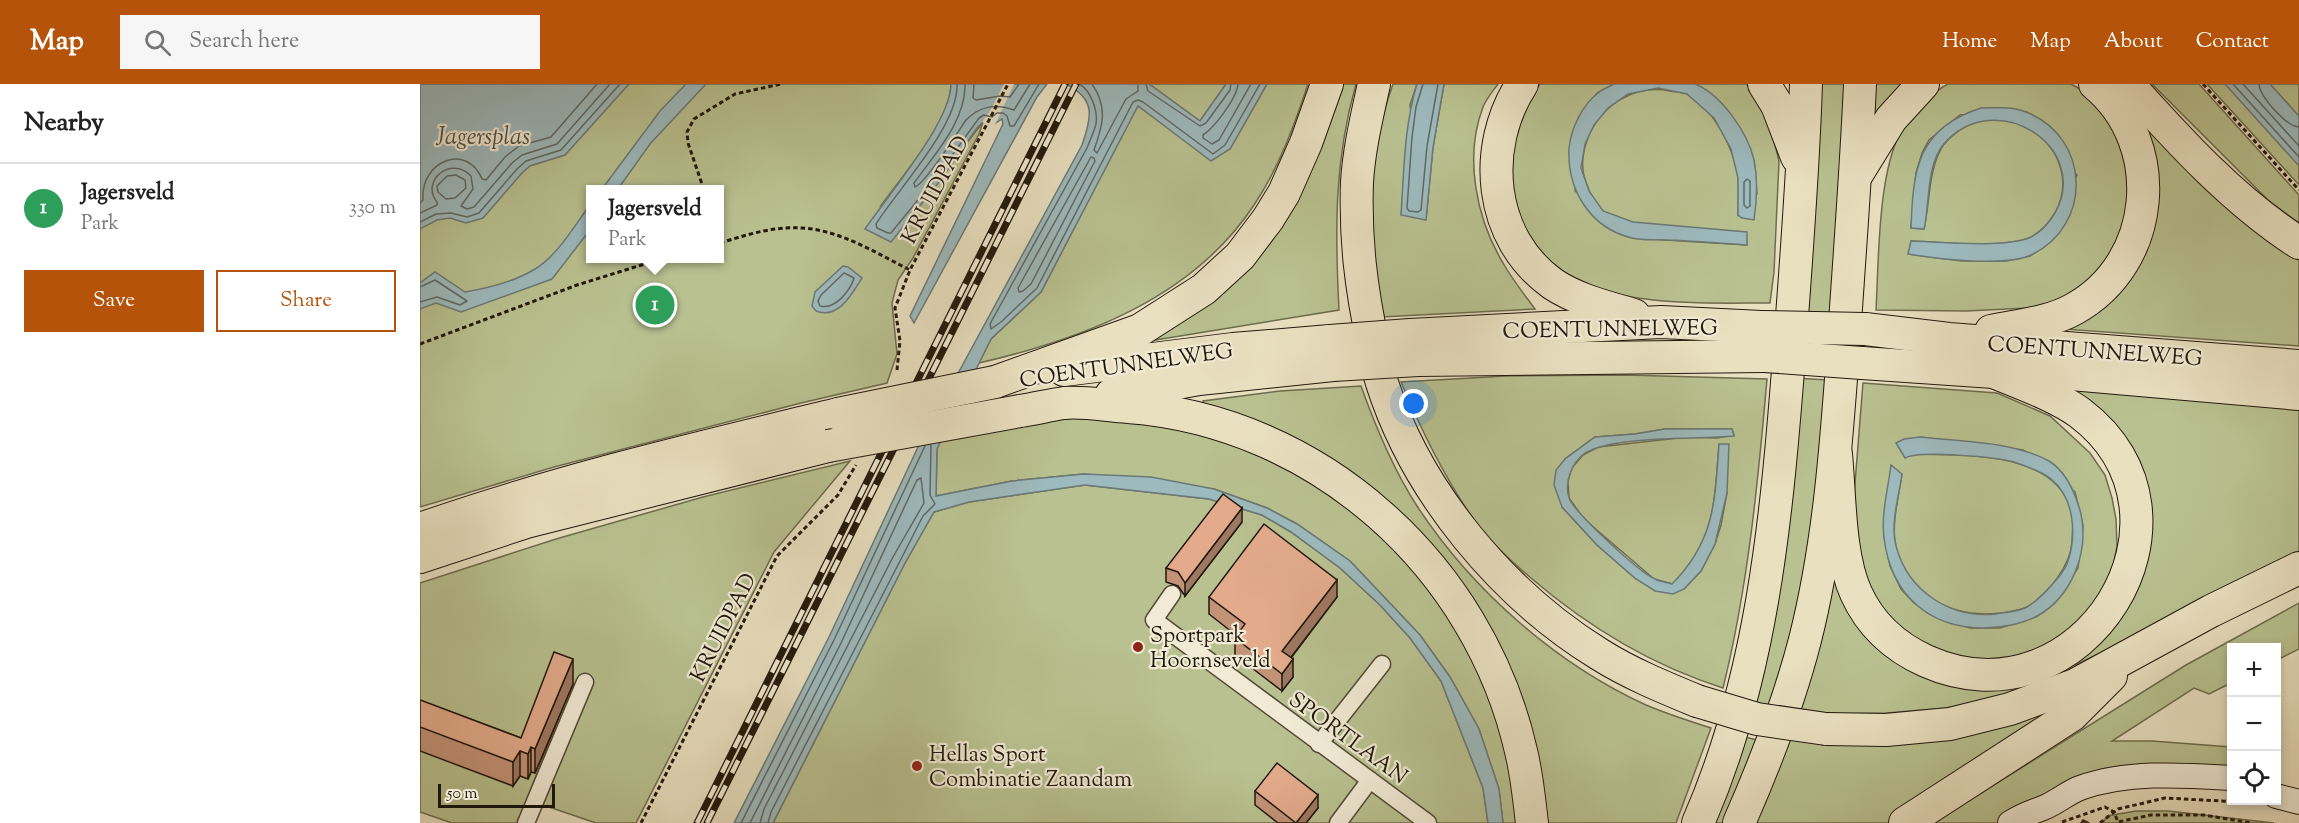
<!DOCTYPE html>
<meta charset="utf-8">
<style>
:root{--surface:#fff;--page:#f6f6f6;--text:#222;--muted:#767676;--line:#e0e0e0;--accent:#b45309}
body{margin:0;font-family:"Sorts Mill Goudy",serif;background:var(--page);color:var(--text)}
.controls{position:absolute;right:18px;bottom:18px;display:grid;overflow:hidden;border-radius:0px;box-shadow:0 3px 9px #0003}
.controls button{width:54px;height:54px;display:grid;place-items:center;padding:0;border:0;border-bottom:2px solid var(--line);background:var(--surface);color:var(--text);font:30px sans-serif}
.scale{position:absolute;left:18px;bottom:15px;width:117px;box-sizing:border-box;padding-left:6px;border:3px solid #21180c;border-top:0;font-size:16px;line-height:21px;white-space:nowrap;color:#21180c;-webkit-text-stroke:4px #f1ebd6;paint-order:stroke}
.you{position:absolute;left:994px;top:320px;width:21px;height:21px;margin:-15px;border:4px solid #fff;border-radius:50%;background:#1a73e8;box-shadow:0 0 0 9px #1a73e833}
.badge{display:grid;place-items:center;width:39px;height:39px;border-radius:50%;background:var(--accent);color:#fff;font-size:20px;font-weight:700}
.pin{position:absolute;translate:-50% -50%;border:3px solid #fff;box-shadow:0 2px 6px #0006}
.popup{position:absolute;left:166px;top:101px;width:138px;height:78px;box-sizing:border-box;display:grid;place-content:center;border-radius:0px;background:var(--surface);filter:drop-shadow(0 2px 4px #0005);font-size:20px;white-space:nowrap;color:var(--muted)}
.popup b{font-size:22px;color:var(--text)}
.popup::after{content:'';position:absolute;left:50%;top:100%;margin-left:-12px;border:12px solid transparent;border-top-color:var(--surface)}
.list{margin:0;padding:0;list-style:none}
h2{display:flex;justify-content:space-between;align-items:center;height:78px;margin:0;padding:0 24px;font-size:26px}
h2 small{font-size:20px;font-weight:400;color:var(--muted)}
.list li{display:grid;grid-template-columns:39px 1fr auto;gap:18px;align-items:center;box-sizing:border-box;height:90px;padding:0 24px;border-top:2px solid var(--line)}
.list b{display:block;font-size:22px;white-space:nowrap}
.list p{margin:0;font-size:20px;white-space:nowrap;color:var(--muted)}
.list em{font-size:20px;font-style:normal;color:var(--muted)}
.actions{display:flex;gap:12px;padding:18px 24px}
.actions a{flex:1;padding:14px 0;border:2px solid var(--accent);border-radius:0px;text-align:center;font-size:21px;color:var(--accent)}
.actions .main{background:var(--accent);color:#fff}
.icon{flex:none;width:33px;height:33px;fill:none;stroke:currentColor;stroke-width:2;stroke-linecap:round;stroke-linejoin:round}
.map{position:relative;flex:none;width:1879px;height:739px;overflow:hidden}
header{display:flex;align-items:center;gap:36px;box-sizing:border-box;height:84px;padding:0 30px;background:var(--accent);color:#fff}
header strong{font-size:28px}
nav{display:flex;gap:33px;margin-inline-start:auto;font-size:21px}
.search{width:420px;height:54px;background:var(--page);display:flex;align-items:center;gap:15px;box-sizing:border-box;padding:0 21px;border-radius:0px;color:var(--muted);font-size:22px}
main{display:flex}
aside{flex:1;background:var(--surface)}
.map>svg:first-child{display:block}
.green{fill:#b9c190;stroke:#6d6c4e;stroke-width:1.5;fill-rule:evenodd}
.water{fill:#9dbabe;stroke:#6b7977;stroke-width:1.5}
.pier{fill:#e9e0c0}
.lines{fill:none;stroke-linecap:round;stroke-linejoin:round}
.shore{stroke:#5f6965;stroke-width:1.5}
.minor-casing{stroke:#534a39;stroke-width:19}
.secondary-casing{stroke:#21180c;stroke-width:26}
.motorway-casing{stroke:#21180c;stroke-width:34}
.path{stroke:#21180c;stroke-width:3;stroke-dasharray:4.5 3;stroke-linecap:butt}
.minor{stroke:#f1ebd6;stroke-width:16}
.secondary{stroke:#f1ebd6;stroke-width:24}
.motorway{stroke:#e9e0c0;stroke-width:32}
.rail-casing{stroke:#21180c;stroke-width:7}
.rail{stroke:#f1ebd6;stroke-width:4.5;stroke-dasharray:14;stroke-linecap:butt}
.motorway-bridge-casing{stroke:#21180c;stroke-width:34;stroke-linecap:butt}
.motorway-bridge{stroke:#e9e0c0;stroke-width:32}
.wall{fill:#c39378;stroke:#21180c;stroke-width:1.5}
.shaded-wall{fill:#9f7862;stroke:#21180c;stroke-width:1.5}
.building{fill:#e3ab8c;stroke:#21180c;stroke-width:1.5}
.poi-dot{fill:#8f2418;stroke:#f1ebd6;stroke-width:2}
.labels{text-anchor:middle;stroke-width:4.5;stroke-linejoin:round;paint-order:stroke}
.street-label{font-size:22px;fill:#21180c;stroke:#f1ebd6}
.poi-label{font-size:22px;fill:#21180c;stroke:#f1ebd6;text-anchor:start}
.water-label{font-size:24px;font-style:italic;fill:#4c514a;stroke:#f1ebd6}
</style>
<header>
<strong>Map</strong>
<div class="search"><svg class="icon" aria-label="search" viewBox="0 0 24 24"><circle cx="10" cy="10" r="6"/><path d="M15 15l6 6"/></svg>Search here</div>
<nav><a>Home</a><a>Map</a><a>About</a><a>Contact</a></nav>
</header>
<main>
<aside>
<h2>Nearby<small></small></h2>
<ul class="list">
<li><span class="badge" style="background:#2e9e5b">1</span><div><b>Jagersveld</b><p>Park</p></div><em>330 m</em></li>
</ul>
<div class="actions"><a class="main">Save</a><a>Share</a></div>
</aside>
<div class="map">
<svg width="1879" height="739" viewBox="0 0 1879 739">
<rect width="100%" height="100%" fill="#e9e0c0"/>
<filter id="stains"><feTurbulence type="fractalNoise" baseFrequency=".00333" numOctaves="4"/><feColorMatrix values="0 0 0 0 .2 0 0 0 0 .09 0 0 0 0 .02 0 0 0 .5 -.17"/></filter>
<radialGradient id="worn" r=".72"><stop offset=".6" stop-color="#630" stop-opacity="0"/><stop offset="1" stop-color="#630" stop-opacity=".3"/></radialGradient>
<!-- green -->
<g class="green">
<path d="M0,0h531c0,37 -50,93 -71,123l86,-63 17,-22 -4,12 -66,124 -15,22 -6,23 5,51 -10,29 -86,20 -247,64 -134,40zM170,106h130v68h-130z"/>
<polygon points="729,0 806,0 780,37"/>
<path d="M847,0h41c-14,42 -29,84 -54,121 -61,93 -171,134 -275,158l12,-24 50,-47 97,-187 92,44z"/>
<path d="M917,0h19c-22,77 -21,147 -17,226l-208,34 91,-58z"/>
<path d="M973,0h24l-7,21 16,115 7,-73 11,-63h54c-5,7 -12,15 -15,23 -19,50 -7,111 20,156 9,16 21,31 32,46l-154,8c-3,-30 -8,-61 -10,-92 -3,-47 6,-96 22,-141z"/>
<path d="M1120,0h74l-17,9 -16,21 -6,77 57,47 115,7 -1,-13c-30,-1 -121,-3 -143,-21 -9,-7 -15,-22 -18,-32 -5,-14 -2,-29 4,-44 14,-31 46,-51 81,-44 5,1 13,1 18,3 25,14 47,56 50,84 1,12 0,25 0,37l19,-21c-1,-11 -1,-26 -4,-37 -7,-22 -36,-64 -58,-73h52l14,21 11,28 7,28 -5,111 -4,31c-96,0 -240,11 -258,-117 -5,-36 5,-73 28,-102z"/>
<polygon points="1395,0 1424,0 1421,104 1410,267 1377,266"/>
<polygon points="1450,0 1484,0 1445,53"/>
<path d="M1528,0h123l9,5 20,16 25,42 5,67 -28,56 -28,22 -22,11 -24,5 -62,3 -90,-1c3,-51 1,-148 31,-189 5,-6 11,-11 16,-17 7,-7 16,-16 25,-20zM1607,28l50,63 -33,72 -14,9 -24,5h-44l-53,-7 2,-13c32,1 90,8 118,-3 11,-5 20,-15 26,-25 32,-57 -41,-123 -95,-83 -7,5 -15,11 -19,19 -13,24 -11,54 -17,80l-13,-1 5,-55 6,-20 7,-13 31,-25z"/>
<polygon points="1732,0 1779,0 1879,111 1879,139 1848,116"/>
<polygon points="1787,0 1879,0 1879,101"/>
<polygon points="1693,4 1865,167 1879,176 1879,262 1643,245 1711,191 1726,169 1733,148 1738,123"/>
<path d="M1206,291l141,4c-9,103 -19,208 -44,309 -72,-23 -135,-61 -192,-110 -19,-16 -40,-35 -55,-55 -31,-44 -54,-91 -75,-141l105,-6zM1245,345h67l2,6 -17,3 -30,-1 -89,10 -15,8 -12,14 -3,13 1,16 15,21 70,60 19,5c10,-11 21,-23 28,-37 15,-31 15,-70 18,-103l8,49 -6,32 -6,19 -14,27 -17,18 -48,-10 -39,-34 -35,-38 3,-48 30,-22 40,-3z"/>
<polygon points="1374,294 1408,296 1399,395 1378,521 1351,623 1330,618"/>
<path d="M1443,299l134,10 53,23 40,37 15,22 7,23 4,21 1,27 -4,22 -11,25 -17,22 -33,28 -38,15 -22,3 -47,-6 -44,-25 -35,-39 -13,-83zM1500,353l103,13 52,42 8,34 -5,42 -24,36 -18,13 -36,11h-30l-42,-15 -15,-11 -12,-13 -11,-23 -6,-30 18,-62c-3,22 -10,46 -7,68 9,52 56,77 105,71 9,-1 19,-2 27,-6 20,-11 44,-42 45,-65 0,-8 2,-19 0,-28 -14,-63 -103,-58 -153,-60l-9,1z"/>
<path d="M1634,301l245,24v151l-284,133 -69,15 -59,5 -62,1 -25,-4c18,-48 27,-99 36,-149l27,62 116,57 126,-56 31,-134z"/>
<path d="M941,302c15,42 32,83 56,120 55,84 138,157 229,199 21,9 43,16 65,23l-35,95h-134l-87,-239 -252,-180v-3l77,-10z"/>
<polygon points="679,332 749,341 831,367 917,411 990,478 1034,539 1054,578 1080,641 1100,739 1083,739 1079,705 1059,645 1030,593 1000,551 930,477 877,440 847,424 794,405 664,390 592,397 516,412 517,365 520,357 643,335"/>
<polygon points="430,377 354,468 216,739 176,739 123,721 169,605 152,599 98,739 32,739 0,728 0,499 136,455 283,413"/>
<polygon points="665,401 789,415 842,431 871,448 920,484 960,521 990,554 1021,597 1063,704 1068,739 353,739 485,479 514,428 549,418"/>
<polygon points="1879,519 1879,565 1857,576 1856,564 1812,564 1811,599 1789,610 1774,604 1692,657 1732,657 1811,663 1811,690 1754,685 1587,739 1513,739 1766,581"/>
<polygon points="1676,602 1485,725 1468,739 1334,739 1370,653"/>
<polygon points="1325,653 1337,656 1304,739 1293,739"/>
<polygon points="1716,727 1748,727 1854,739 1683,739 1687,732"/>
</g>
<!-- water -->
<g class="water">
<polygon points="0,0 209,0 145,71 110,82 102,89 63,134 46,139 30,134 17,136 0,145"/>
<polygon points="266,0 286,0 230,60 198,105 182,105 240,27"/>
<path d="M531,0h96l-10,13 -123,226 -4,-7 93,-192 -1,-5 -9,6 -9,-4 -7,7 -38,54 -48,60 -26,-13c23,-34 86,-107 86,-145z"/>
<path d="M646,0h83l51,37 26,-37h41l-37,65 -19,12 -73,-55 -97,186 -50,47 -54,110 -1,47 76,-15 72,-7 67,3 63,12 53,19 30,16 53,37 70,74 30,42 29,52 20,60 4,34h-15l-5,-35 -42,-107 -31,-43 -30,-33 -40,-37 -49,-36 -29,-17 -53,-16 -124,-14 -116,17 -35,10 -29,51 -132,260h-39l95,-186 89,-190 164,-302c10,-28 14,-46 -16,-61z"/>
<path d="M997,0h27l-11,63 -7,73 -25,-5c3,-44 3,-89 16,-131z"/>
<path d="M1194,0h81c26,10 53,49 59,76 4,20 3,40 0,60l-12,-2 -4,-3v-37l-7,-29 -17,-31 -27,-24 -29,-6 -30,6 -20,14 -14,17 -9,19 -4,24 8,23 14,20 30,11 114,10v13c-26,-2 -52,-4 -78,-5 -12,-1 -26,1 -37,-2 -42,-10 -65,-48 -63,-90 2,-19 13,-43 29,-55 4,-4 11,-6 16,-9z"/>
<polygon points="1805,0 1850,0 1879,32 1879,82"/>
<path d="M1561,24c15,0 31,-2 45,4 65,25 67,114 5,143 -26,12 -93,4 -123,-1l3,-13c30,1 91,7 118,-3 11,-5 20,-15 26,-25 37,-66 -60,-129 -112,-68 -17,22 -13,58 -19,84l-13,-1c2,-60 7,-100 70,-120z"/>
<path d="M170,121v25l-38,49 -91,33 -25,-9 -16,6v-26l15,-11 30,20c24,-4 49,-10 70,-23 23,-14 39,-43 55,-64z"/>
<path d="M423,182l5,1 14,11c-10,16 -24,42 -46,33l-4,-5 3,-14z"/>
<path d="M1245,345h67l2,7c-37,4 -119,-1 -149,17 -13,9 -21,29 -16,45 5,14 71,75 86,81 5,3 12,3 17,5 43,-43 43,-84 47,-140h10l-2,49 -12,51 -14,27 -17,18 -11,5 -18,-3 -19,-12 -39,-34 -35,-38 -8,-22 2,-15 9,-11 30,-22 40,-3z"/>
<path d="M1500,353c42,5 92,4 129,24 18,11 27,34 32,53 8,38 -9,83 -44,102 -15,8 -36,12 -53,12 -56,0 -93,-34 -100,-90 -3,-24 4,-49 7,-73l11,9c-3,22 -12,50 -6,72 12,45 54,73 100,68 10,-2 22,-2 31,-7 12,-7 35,-31 40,-43 10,-27 8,-66 -16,-85 -10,-8 -25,-13 -37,-17 -17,-5 -95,-12 -109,-4l-9,-15 8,-4z"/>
</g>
<!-- pier -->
<polygon class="pier" points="584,0 594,0 574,43 562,38 570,27"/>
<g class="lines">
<!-- shore -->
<g class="shore">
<path d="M537,0c2,41 -59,105 -81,140l1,4 11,5h3l44,-54 44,-61 5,-3 8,2 5,-4h6l4,3 3,10h4l25,-42"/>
<path d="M545,0c1,37 -31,71 -51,99l1,4c12,-5 42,-54 51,-67 15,-15 30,-16 48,-10l16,-26"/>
<polyline points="554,0 553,14 556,16 580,12 590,13 599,0"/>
<path d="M659,0c12,6 19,27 17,40 -2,8 -6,16 -9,24l-97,176 1,5 10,-7 36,-34 96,-186 5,-2 5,2 70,52 12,-9 35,-61"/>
<path d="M672,0c16,23 11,41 2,66l3,3 29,-54 12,-8v-7"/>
<polyline points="726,0 728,7 780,42 786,39 810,6 811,0"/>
<path d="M818,0c-1,14 -24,44 -35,51v3l9,6 7,-4 32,-56"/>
<polyline points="1003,0 996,23 992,53 987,124 989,127 998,128 1001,126 1007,62 1018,0"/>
<polyline points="1813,0 1879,73"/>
<polyline points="1823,0 1879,62"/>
<path d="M1839,0c1,13 27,42 40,43"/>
<polygon points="671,73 674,74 675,77 611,200 603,207 599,208 598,204"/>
<polygon points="36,91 45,96 46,104 35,114 26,115 18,108 17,102 27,92"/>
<polygon points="1327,95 1330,97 1330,122 1327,124 1324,121 1324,98"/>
<path d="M0,119l3,-3c-3,-39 44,-58 59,-21l4,1 19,-23 14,-11 32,-9 46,-53"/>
<path d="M0,129l17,-8v-3c-17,-21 14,-47 34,-26l2,13 -12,17 6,3 7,-2 38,-44 10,-8 35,-11 53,-60"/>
<polyline points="0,138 16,130 31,129 47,133 59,129 97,85 106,77 141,66 200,0"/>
<path d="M424,189l10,5c-4,13 -19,32 -34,28l-2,-5 3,-6z"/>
<polyline points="0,203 15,196 47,217 40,221 17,213 0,218"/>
<polyline points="321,739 414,556 505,362"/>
<polyline points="330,739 421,559 497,396 501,394 504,419 473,473 344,725 340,739"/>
<polyline points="348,739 351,728 480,477 503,432 515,420 510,411 511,361"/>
</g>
<!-- minor casing -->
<g class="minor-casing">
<g id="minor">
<polyline points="752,510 734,536 1008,739"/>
<polyline points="899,660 962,580"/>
<polyline points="106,739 165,598"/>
<polyline points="918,739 950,696"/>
</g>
</g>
<!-- secondary casing -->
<g class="secondary-casing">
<g id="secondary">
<polyline points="1856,712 1879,718"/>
<path d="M1590,739c13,-8 20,-10 33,-15 13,-5 24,-15 37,-20 48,-17 102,-13 152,-10"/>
</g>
</g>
<!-- motorway casing -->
<g class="motorway-casing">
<g id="motorway">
<path d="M954,0c-7,32 -15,65 -17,98 -2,57 4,106 16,162 3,13 5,27 9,39 35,109 120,211 217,271 30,19 64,33 98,47"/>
<path d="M1102,0c-41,63 -34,154 31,200 24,16 54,23 81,31"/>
<polyline points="1344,0 1357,21 1377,73"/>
<path d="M1708,0c52,58 106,117 171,159"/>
<polyline points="1437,90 1471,35 1503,0"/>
<polyline points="1445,245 1529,255 1879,282"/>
<path d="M1571,247c28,-6 58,-8 83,-22 83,-46 93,-165 21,-225"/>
<polyline points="990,251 1241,238 1341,243"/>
<polyline points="998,276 1345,272"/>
<polyline points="1442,279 1574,288 1651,290 1879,310"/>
<polyline points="644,286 813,265 910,257"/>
<polyline points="575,298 720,246 784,205 820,172 848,135 864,109 886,59 907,0"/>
<polyline points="691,311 779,295 913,281"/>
<path d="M600,327c14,-2 30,-6 44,-8 21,-2 44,3 64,4 190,14 351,159 393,344 6,24 8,48 11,72"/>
<path d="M1416,370c4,42 3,102 20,139 14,31 39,54 70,68 157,70 290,-145 154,-248 -25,-18 -58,-29 -86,-41"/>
<path d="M0,445c137,-48 278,-81 418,-115"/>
<polyline points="0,473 106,438 408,362"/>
<polyline points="1406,645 1466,646 1530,640 1590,625 1655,601 1791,527 1879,484"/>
<path d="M1278,739c63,-143 78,-299 90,-453 7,-95 15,-191 18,-286"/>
<path d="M1319,739c26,-59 50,-121 66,-183 24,-95 31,-192 38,-288 6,-90 13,-179 17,-268"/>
<polyline points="1485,739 1652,631 1691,592"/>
</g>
</g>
<!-- path -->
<g class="path">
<polyline points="1783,0 1879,106"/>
<polyline points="284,106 268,59 267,48 274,35 315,10 361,0"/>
<path d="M300,159c26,-8 53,-17 82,-15 38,2 74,25 108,42"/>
<polyline points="0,260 157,201 244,174"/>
<polyline points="477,286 480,257 475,224 490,186 588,0"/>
<polyline points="1642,738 1685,723 1694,728 1698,738 1731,731 1783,731 1832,739"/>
<polyline points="221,739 357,472 418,411 436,381"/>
<polyline points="1680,739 1698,725 1745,714 1840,719"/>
</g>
<!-- minor -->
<use href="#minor" class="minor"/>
<!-- secondary -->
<use href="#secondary" class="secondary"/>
<!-- motorway -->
<use href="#motorway" class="motorway"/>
<!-- rail casing -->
<g class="rail-casing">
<g id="rail">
<polyline points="277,739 645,0"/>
<polyline points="287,739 656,0"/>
</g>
</g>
<!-- rail -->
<use href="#rail" class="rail"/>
<!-- motorway-bridge casing -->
<g class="motorway-bridge-casing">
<g id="motorway-bridge">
<polyline points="1341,243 1445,245"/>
<polyline points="910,257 990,251"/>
<polyline points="1345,272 1442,279"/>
<polyline points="913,281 998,276"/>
<polyline points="418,330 575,298"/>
<polyline points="408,362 600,327"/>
<polyline points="1277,617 1337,635 1406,645"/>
</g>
</g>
<!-- motorway-bridge -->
<use href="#motorway-bridge" class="motorway-bridge"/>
</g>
<!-- wall -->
<g class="wall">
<polygon points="822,438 765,512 758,502 746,498 746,484"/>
<polygon points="789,513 917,513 871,574 873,593 862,607 815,571 815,554 817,552 789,530"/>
<polygon points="153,600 115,689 111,688 108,695 100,692 93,702 0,667 0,616 101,654"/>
<polygon points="835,707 898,724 886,739 858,739 835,721"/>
</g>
<!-- shaded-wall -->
<g class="shaded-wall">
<polygon points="822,424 822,438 765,512 765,499"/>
<polygon points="917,496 917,513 862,585 862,567"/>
<polygon points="153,575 153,600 115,689 115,665"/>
<polygon points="873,575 873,593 862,607 862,590"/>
<polygon points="111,663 111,688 108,695 108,670"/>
<polygon points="100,667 100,692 93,702 93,678"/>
<polygon points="898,711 898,724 886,739 876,739"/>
</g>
<!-- building -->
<g class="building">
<polygon points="803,410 822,424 765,499 758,488 746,484"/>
<polygon points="844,440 917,496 862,567 873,575 862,590 815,554 825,540 789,513"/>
<polygon points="134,568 153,575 115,665 111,663 108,670 100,667 93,678 0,643 0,616 101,654"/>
<polygon points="857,679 898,711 876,739 835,707"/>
<polygon points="1663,736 1669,739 1661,739"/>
</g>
<!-- markers -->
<g class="poi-dot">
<circle cx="718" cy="563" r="6"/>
<circle cx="497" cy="682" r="6"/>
</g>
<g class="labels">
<!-- street labels -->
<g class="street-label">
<text transform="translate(514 105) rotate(-62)" y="8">KRUIDPAD</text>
<text transform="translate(1190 244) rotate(-1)" y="8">COENTUNNELWEG</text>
<text transform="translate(1675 266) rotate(4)" y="8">COENTUNNELWEG</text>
<text transform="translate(706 280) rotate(-8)" y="8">COENTUNNELWEG</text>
<text transform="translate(302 543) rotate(-63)" y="8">KRUIDPAD</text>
<text transform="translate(929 653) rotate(36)" y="8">SPORTLAAN</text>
</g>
<!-- poi labels -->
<g class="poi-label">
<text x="730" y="558">Sportpark<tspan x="730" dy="25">Hoornseveld</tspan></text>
<text x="509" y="677">Hellas Sport<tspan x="509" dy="25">Combinatie Zaandam</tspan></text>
</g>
<!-- water labels -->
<g class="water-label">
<text x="63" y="60">Jagersplas</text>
</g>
</g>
<rect width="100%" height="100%" filter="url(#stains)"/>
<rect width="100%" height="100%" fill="url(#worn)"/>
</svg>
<div class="controls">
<button>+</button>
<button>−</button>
<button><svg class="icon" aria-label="locate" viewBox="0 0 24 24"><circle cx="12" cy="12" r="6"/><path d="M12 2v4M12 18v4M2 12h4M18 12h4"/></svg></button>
</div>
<div class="scale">50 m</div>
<div class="you"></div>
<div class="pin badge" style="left:235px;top:221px;background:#2e9e5b">1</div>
<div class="popup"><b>Jagersveld</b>Park</div>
</div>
</main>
